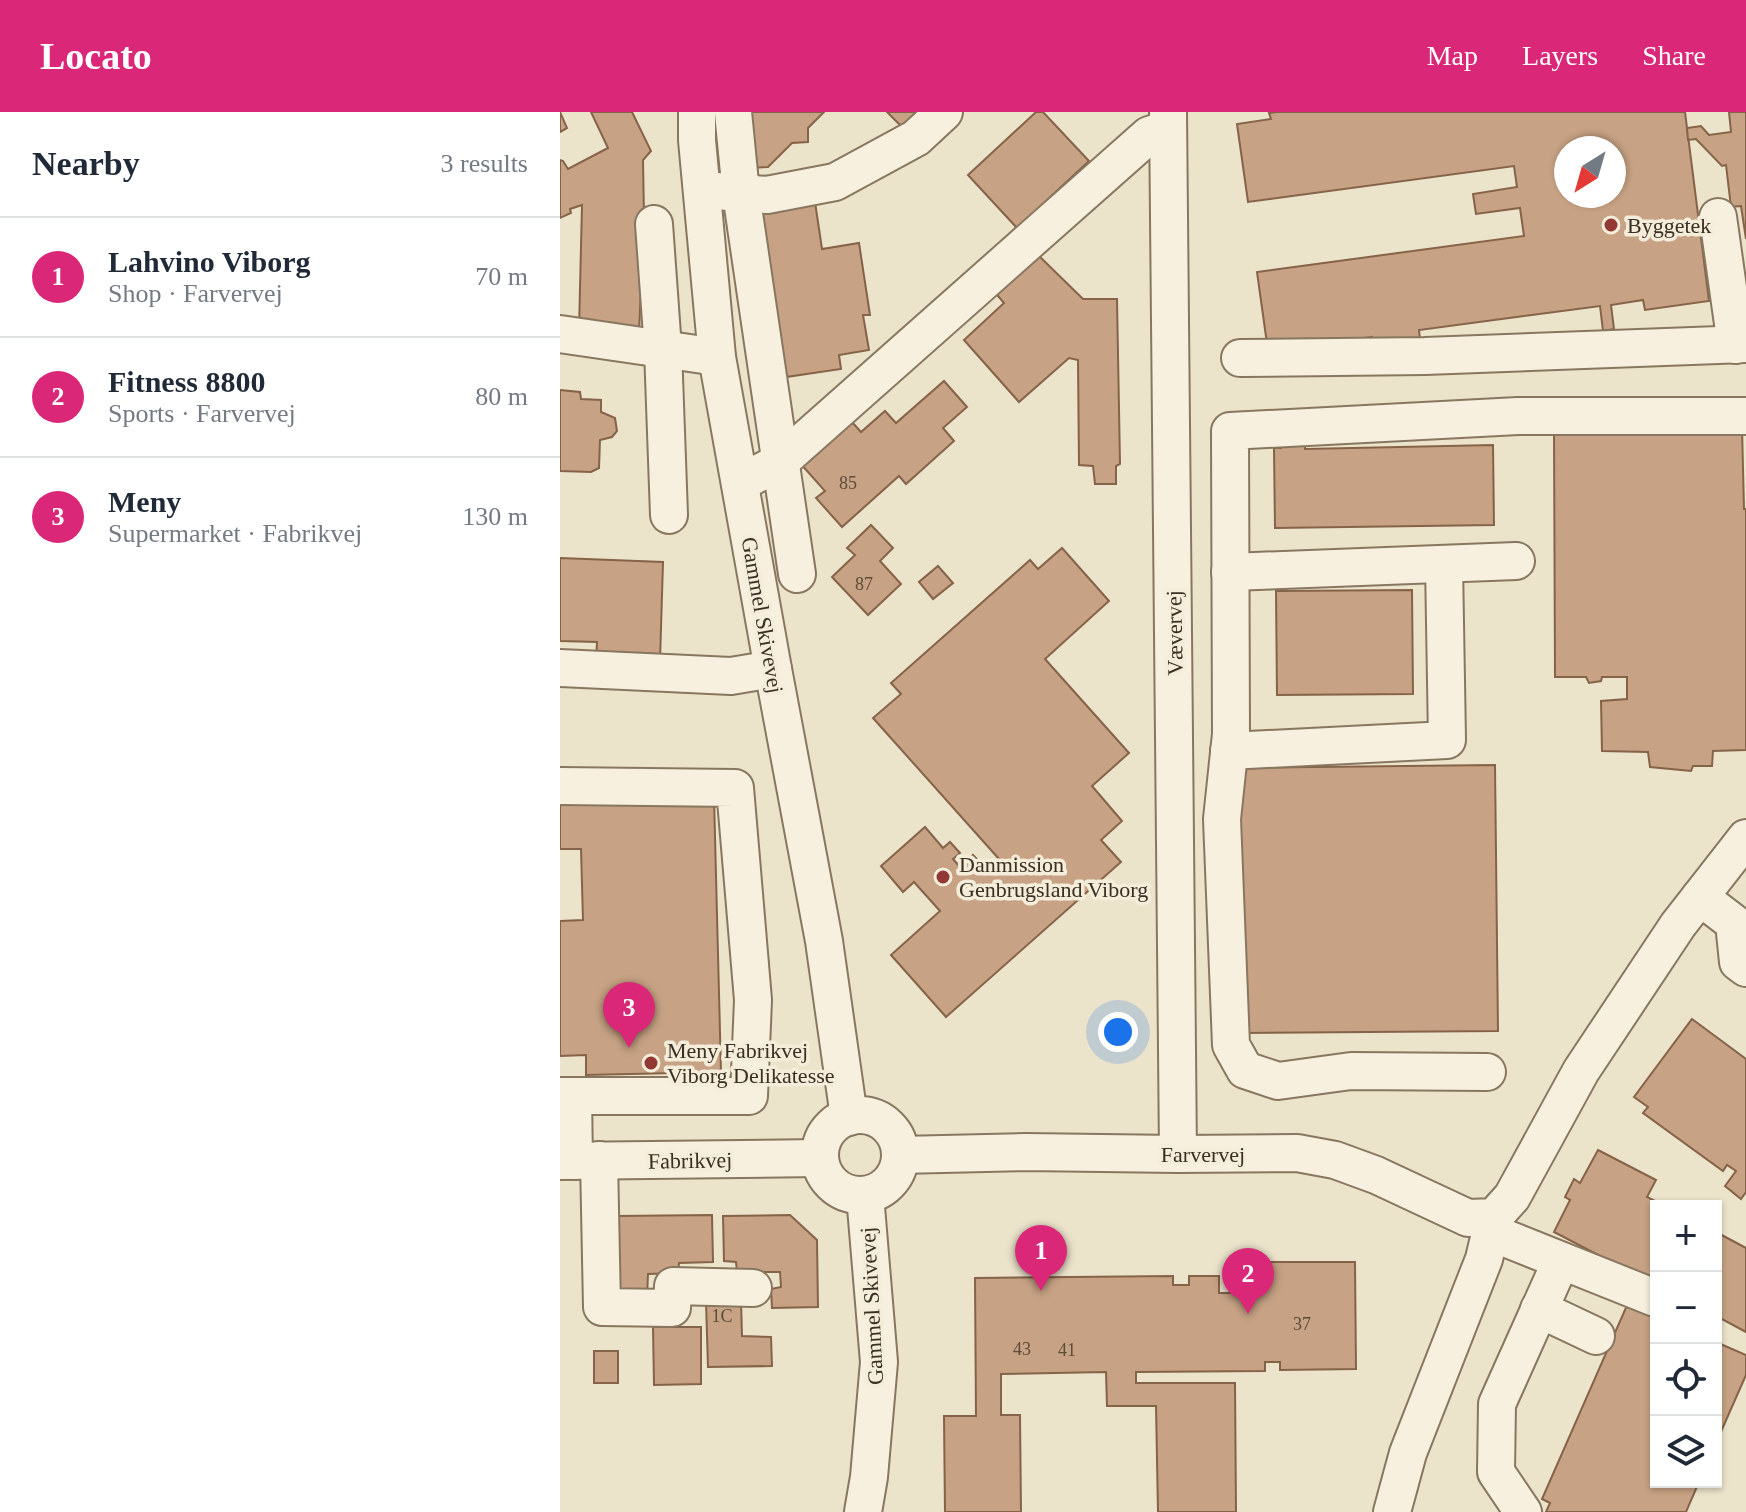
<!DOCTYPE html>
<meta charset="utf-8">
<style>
:root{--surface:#fff;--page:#f2f2f3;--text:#1f2937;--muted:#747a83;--line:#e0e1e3;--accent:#db2777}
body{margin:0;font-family:"Times New Roman",serif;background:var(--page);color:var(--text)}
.controls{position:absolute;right:24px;bottom:24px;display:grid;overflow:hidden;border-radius:0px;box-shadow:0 2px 6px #0004}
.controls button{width:72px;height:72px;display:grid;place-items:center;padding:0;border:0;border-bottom:2px solid var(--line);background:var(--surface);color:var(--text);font:40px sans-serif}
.compass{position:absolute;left:994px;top:24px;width:72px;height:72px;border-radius:50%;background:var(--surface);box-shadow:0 2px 6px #0004;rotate:217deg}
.you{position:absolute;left:558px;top:920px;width:28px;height:28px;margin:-20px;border:6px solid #fff;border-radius:50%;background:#1a73e8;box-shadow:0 0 0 12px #1a73e833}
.badge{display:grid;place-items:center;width:52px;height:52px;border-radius:50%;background:var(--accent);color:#fff;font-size:26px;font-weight:700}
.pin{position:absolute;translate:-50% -66px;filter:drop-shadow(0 2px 4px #0008)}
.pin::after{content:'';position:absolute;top:42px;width:28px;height:24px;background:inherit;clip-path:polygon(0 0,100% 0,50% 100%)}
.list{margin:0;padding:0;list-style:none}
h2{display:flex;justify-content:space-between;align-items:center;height:104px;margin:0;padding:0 32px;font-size:34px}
h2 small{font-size:26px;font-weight:400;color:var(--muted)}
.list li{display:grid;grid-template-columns:52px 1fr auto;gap:24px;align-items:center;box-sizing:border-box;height:120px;padding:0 32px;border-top:2px solid var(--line)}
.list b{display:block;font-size:30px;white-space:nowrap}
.list p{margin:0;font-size:26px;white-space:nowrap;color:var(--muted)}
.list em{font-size:26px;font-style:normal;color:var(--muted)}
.icon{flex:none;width:44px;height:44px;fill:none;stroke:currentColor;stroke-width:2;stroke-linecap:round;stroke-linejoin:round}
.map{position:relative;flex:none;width:1186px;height:1400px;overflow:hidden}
header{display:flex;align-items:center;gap:48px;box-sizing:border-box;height:112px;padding:0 40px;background:var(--accent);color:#fff}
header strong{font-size:38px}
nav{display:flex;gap:44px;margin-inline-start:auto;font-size:28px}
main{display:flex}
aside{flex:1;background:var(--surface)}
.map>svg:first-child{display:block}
.building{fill:#c7a284;stroke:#856348;stroke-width:2;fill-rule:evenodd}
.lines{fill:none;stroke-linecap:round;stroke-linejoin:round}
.minor-casing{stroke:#887760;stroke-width:40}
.minor{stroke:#f7f0de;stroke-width:36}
.poi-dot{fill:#923835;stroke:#f4edda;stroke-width:3}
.labels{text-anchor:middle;stroke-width:7;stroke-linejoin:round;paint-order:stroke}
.number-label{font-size:18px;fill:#5d4c3a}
.poi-label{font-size:22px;fill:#3a2f22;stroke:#f4edda;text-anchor:start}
.street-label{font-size:22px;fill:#3a2f22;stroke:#f4edda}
</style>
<header>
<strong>Locato</strong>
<nav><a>Map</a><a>Layers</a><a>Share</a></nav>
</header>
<main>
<aside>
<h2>Nearby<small>3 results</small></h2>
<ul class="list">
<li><span class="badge">1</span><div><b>Lahvino Viborg</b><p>Shop · Farvervej</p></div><em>70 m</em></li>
<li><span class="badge">2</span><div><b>Fitness 8800</b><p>Sports · Farvervej</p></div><em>80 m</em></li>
<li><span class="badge">3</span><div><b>Meny</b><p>Supermarket · Fabrikvej</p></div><em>130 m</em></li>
</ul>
</aside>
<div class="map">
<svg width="1186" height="1400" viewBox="0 0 1186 1400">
<rect width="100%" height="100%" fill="#ece3cb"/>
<!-- building -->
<g class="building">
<polygon points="0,0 7,16 0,20"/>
<polygon points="31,0 72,0 91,39 83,48 84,105 79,221 19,218 22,93 10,97 11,101 0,106 0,48 3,49 8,57 48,36"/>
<polygon points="187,0 264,0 248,16 248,30 232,31 208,55 189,56"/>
<polygon points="327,0 360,0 343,16"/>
<polygon points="476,0 483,0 529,49 457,116 408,63"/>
<path d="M717,0h408l24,189 -64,9 -2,-10 -32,5 3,24 -11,2 -3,-25 -181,24 1,10 -47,6 -1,-9 -104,14 -11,-79 267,-36 -4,-28 -44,6 -3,-20 44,-7 -3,-21 -266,36 -11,-78 34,-5 -2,-6zM1006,36h48v48h-48z"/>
<polygon points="1169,0 1186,0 1186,127 1181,94 1171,95 1166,53 1162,54 1136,27 1128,28 1127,16 1141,14 1149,23 1171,20"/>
<polygon points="255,90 262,137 299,131 310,203 303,203 309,238 279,243 281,257 226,265 200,98"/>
<polygon points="475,140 523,187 557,187 560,352 556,354 556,372 535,372 533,354 519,353 518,248 509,246 459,290 404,228 444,191 433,178"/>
<polygon points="384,269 407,295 383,316 394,329 346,372 339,364 282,415 256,386 265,379 240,351 291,309 301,320 325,299 336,311"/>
<polygon points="0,278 20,280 21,287 41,288 41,300 55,306 57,319 52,325 40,328 39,356 31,360 0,359"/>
<polygon points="994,315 1182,315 1184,397 1186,397 1186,638 1153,639 1152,654 1133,654 1131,659 1090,655 1088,640 1042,639 1041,589 1067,587 1067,565 1042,565 1041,569 1029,571 1026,565 995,565"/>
<polygon points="721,329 745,329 745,337 933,333 934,413 715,416 714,336 721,336"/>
<polygon points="311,413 333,436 320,449 341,472 308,503 272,465 295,443 287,436"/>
<polygon points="502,436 549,489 485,547 569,641 532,674 562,709 541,728 561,750 386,905 331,843 380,799 354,770 343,780 321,754 365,715 383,736 390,730 400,741 393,747 400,755 413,743 427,758 439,747 313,606 341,582 331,571 470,448 478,457"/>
<polygon points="0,446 103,450 100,549 36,547 37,530 0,529"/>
<polygon points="378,454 393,471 373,487 359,470"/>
<polygon points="852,478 853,582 717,583 716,479"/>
<polygon points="935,653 938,919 680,921 677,656"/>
<polygon points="154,685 161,960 26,963 26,943 0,944 0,809 23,808 21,737 0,737 0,688"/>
<polygon points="1132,907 1186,947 1186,1080 1181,1087 1165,1074 1176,1059 1167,1053 1163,1059 1083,1001 1088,995 1074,985"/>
<polygon points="1038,1038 1096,1068 1087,1085 1105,1094 1096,1094 1096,1173 994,1120 1010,1088 1005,1085 1014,1067 1020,1071"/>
<polygon points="152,1103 153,1150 119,1151 118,1161 88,1162 87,1185 56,1184 56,1104"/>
<polygon points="230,1103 257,1128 258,1195 212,1196 211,1177 221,1175 220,1160 177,1160 176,1150 164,1149 163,1104"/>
<polygon points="1156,1120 1186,1136 1186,1220 1156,1204"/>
<polygon points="679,1150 795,1150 796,1257 720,1258 720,1250 705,1250 705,1259 576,1260 576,1271 675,1271 676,1400 598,1400 596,1294 547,1294 546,1260 441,1262 441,1303 460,1303 461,1400 385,1400 384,1304 416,1304 415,1166 613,1164 613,1173 629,1173 629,1164 659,1164 659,1181 679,1181"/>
<polygon points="181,1189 182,1224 211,1225 212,1254 148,1255 146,1190"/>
<polygon points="1068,1191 1096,1203 1096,1370 1139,1370 1126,1400 986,1400 990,1391 982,1387"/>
<polygon points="93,1215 141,1215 141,1272 94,1273"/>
<polygon points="1156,1230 1186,1243 1186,1263 1156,1331"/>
<rect x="34" y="1239" width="24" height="32"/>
</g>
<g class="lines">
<!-- minor casing -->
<g class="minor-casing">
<g id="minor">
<polyline points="137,0 137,28 157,245 213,557 264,829 289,1005"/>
<polyline points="173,0 181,81 237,462"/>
<polyline points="608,0 618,1042"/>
<polyline points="156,79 207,83 275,70 356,26 384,0"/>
<polyline points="1158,105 1176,233"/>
<polyline points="94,112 103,237 109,403"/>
<polyline points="0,222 157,245"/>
<polyline points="680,246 865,244 1186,232"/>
<polyline points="180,371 220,350 589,23 608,17"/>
<polyline points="670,460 956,449"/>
<polyline points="0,556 171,564 213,557"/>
<polyline points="669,639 887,628 884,452"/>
<polyline points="0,674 175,676 193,888 189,984 0,984"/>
<polyline points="1140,785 1174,811 1178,850 1186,856"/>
<polyline points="927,960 791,959 718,969 685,958 671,933 662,707 671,622 670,319 958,304 1186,304"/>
<polyline points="13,984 14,1049"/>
<circle cx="300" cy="1043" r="40"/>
<polyline points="340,1043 465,1040 618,1042 737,1041 775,1048 816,1063 908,1106 934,1105 952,1085 1021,959 1118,813 1186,726"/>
<polyline points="39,1048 42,1195 112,1196 113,1174 193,1176"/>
<polyline points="0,1049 260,1046"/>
<polyline points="930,1120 1095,1186"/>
<polyline points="979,1197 1036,1224"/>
<polyline points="303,1400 309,1365 319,1250 305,1083"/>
<polyline points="832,1400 848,1341 924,1147 934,1105"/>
<polyline points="963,1400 936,1360 937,1292 1001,1149"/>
</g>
</g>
<!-- minor -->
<use href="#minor" class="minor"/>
</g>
<!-- markers -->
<g class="poi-dot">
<circle cx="1051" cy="113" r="8"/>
<circle cx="383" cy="765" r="8"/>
<circle cx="91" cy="951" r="8"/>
</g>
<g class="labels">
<!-- number labels -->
<g class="number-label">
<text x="288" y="377">85</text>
<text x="304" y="478">87</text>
<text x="162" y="1210">1C</text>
<text x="742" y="1218">37</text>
<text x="462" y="1243">43</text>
<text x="507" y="1244">41</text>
</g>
<!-- poi labels -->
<g class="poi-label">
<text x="1067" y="121">Byggetek</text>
<text x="399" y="760">Danmission<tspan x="399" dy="25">Genbrugsland Viborg</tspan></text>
<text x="107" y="946">Meny Fabrikvej<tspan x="107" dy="25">Viborg Delikatesse</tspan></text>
</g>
<!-- street labels -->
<g class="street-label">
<text transform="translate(203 503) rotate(80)" y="8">Gammel Skivevej</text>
<text transform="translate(614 521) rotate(-91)" y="8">Vævervej</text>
<text x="643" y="1050">Farvervej</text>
<text transform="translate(130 1048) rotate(-1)" y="8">Fabrikvej</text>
<text transform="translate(311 1194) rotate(-93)" y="8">Gammel Skivevej</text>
</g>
</g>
</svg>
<div class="controls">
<button>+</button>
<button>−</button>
<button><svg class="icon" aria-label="locate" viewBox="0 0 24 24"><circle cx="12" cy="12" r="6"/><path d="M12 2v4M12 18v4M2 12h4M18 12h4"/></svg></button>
<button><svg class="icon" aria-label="layers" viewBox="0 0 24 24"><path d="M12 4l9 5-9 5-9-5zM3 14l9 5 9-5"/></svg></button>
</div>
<svg class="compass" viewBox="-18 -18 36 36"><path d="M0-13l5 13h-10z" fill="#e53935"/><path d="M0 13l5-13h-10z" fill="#747a83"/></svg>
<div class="you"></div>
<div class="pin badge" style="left:481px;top:1179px">1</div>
<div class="pin badge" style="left:688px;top:1202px">2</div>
<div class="pin badge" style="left:69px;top:936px">3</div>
</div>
</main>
